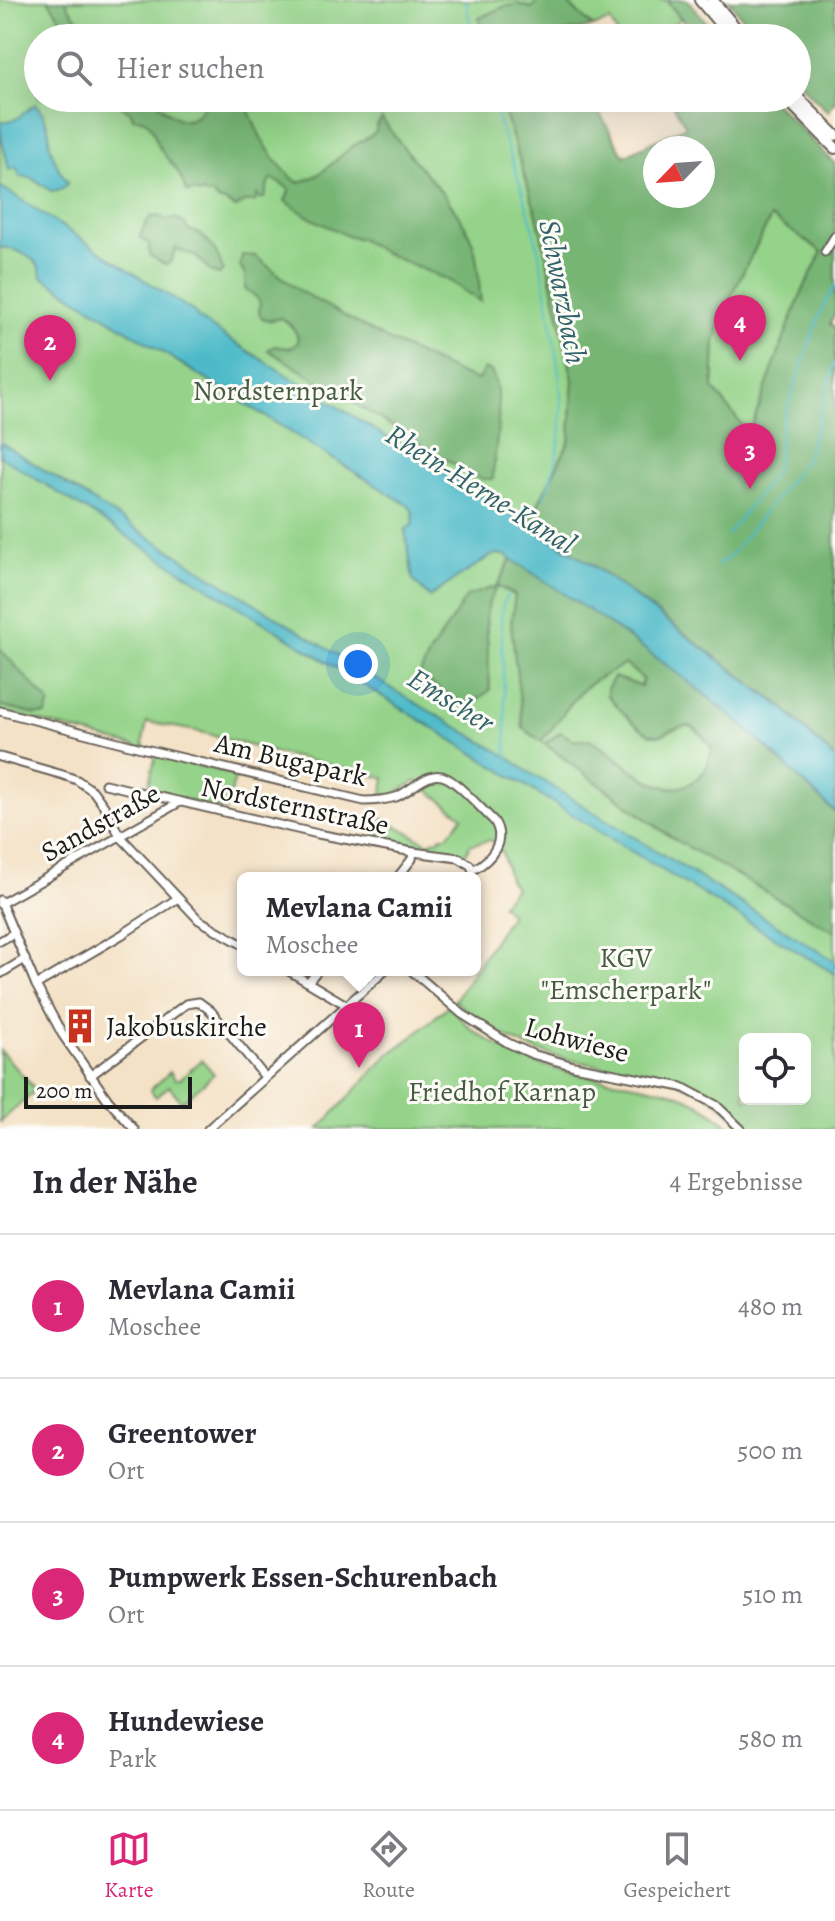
<!DOCTYPE html>
<html lang="de">
<meta charset="utf-8">
<style>
:root{--surface:#fff;--page:#f7f7f7;--text:#2b2b33;--muted:#7c7c81;--line:#e1e1e2;--accent:#db2777}
body{margin:0;font-family:Alegreya,serif;background:var(--page);color:var(--text)}
.controls{position:absolute;right:24px;bottom:24px;display:grid;overflow:hidden;border-radius:12px;box-shadow:0 8px 32px #0002}
.controls button{width:72px;height:72px;display:grid;place-items:center;padding:0;border:0;border-bottom:2px solid var(--line);background:var(--surface);color:var(--text);font:40px sans-serif}
.compass{position:absolute;left:643px;top:136px;width:72px;height:72px;border-radius:50%;background:var(--surface);box-shadow:0 8px 32px #0002;rotate:245deg}
.scale{position:absolute;left:24px;bottom:20px;width:168px;box-sizing:border-box;padding-left:8px;border:4px solid #1c1c1c;border-top:0;font-size:22px;line-height:28px;white-space:nowrap;color:#1c1c1c;-webkit-text-stroke:6px #fdfcf7;paint-order:stroke}
.you{position:absolute;left:358px;top:664px;width:28px;height:28px;margin:-20px;border:6px solid #fff;border-radius:50%;background:#1a73e8;box-shadow:0 0 0 12px #1a73e833}
.badge{display:grid;place-items:center;width:52px;height:52px;border-radius:50%;background:var(--accent);color:#fff;font-size:26px;font-weight:700}
.pin{position:absolute;translate:-50% -66px;filter:drop-shadow(0 2px 4px #0008)}
.pin::after{content:'';position:absolute;top:42px;width:28px;height:24px;background:inherit;clip-path:polygon(0 0,100% 0,50% 100%)}
.popup{position:absolute;left:237px;top:872px;width:244px;height:104px;box-sizing:border-box;display:grid;place-content:center;border-radius:12px;background:var(--surface);filter:drop-shadow(0 2px 6px #0005);font-size:26px;white-space:nowrap;color:var(--muted)}
.popup b{font-size:30px;color:var(--text)}
.popup::after{content:'';position:absolute;left:50%;top:100%;margin-left:-16px;border:16px solid transparent;border-top-color:var(--surface)}
.list{margin:0;padding:0;list-style:none}
h2{display:flex;justify-content:space-between;align-items:center;height:104px;margin:0;padding:0 32px;font-size:34px}
h2 small{font-size:26px;font-weight:400;color:var(--muted)}
.list li{display:grid;grid-template-columns:52px 1fr auto;gap:24px;align-items:center;box-sizing:border-box;height:144px;padding:0 32px;border-top:2px solid var(--line)}
.list b{display:block;font-size:30px;white-space:nowrap}
.list p{margin:0;font-size:26px;white-space:nowrap;color:var(--muted)}
.list em{font-size:26px;font-style:normal;color:var(--muted)}
.icon{flex:none;width:44px;height:44px;fill:none;stroke:currentColor;stroke-width:2;stroke-linecap:round;stroke-linejoin:round}
.map{position:relative;flex:none;width:835px;height:1129px;overflow:hidden}
.search{position:absolute;background:var(--surface);box-shadow:0 8px 32px #0002;left:24px;right:24px;top:24px;height:88px;display:flex;align-items:center;gap:20px;box-sizing:border-box;padding:0 28px;border-radius:44px;color:var(--muted);font-size:30px}
.sheet{height:680px;background:var(--surface)}
nav{display:flex;justify-content:space-around;align-items:center;box-sizing:border-box;height:112px;border-top:2px solid var(--line);background:var(--surface);font-size:22px;color:var(--muted)}
nav a{display:grid;justify-items:center;gap:4px}
nav .on{color:var(--accent)}
.map>svg:first-child{display:block}
.green{fill:#94d389;stroke:#587852;stroke-width:2;fill-rule:evenodd}
.forest{fill:#77b575;stroke:#4a6848;stroke-width:2;fill-rule:evenodd}
.water{fill:#4cb9c8;stroke:#346a72;stroke-width:2}
.lines{fill:none;stroke-linecap:round;stroke-linejoin:round}
.stream{stroke:#4cb9c8;stroke-width:2}
.minor-casing{stroke:#686158;stroke-width:11}
.highway-casing{stroke:#686158;stroke-width:14}
.minor{stroke:#fff;stroke-width:7}
.highway{stroke:#fff;stroke-width:10}
.labels{text-anchor:middle;stroke-width:6;stroke-linejoin:round;paint-order:stroke}
.park-label{font-size:28px;fill:#465c42;stroke:#fdfcf7}
.street-label{font-size:28px;fill:#1c1c1c;stroke:#fdfcf7}
.poi-label{font-size:28px;fill:#1c1c1c;stroke:#fdfcf7;text-anchor:start}
.water-label{font-size:30px;font-style:italic;fill:#326369;stroke:#fdfcf7}
</style>
<div class="map">
<svg width="835" height="1129" viewBox="0 0 835 1129">
<rect width="100%" height="100%" fill="#fdfcf7"/>
<filter id="ink" filterUnits="userSpaceOnUse"><feTurbulence type="fractalNoise" baseFrequency=".0125" numOctaves="2"/><feDisplacementMap in="SourceGraphic" scale="16" xChannelSelector="R" yChannelSelector="G"/><feConvolveMatrix kernelMatrix="1 2 1 2 8 2 1 2 1" color-interpolation-filters="sRGB"/></filter>
<filter id="wash" filterUnits="userSpaceOnUse"><feTurbulence type="fractalNoise" baseFrequency=".006" numOctaves="4" result="noise"/><feDisplacementMap in="SourceGraphic" scale="32" xChannelSelector="R" yChannelSelector="G"/><feGaussianBlur stdDeviation="1.8" result="paint"/><feColorMatrix in="noise" values="0 0 0 0 0 0 0 0 0 0 0 0 0 0 0 0 0 1.4 0 .05"/><feComposite in="paint" operator="in"/></filter>
<g filter="url(#wash)">
<rect width="100%" height="100%" fill="#f4e2c7"/>
<!-- green -->
<g class="green">
<path d="M0,0h539l-7,8 -52,10 3,20h-445v60h462l38,121 35,161 -3,60 -73,146 18,10 -4,28 12,104 143,106 169,98v197h-89c-50,-64 -125,-53 -195,-74 -36,-10 -68,-30 -96,-54l-2,6c9,17 23,26 40,36 22,14 48,23 74,29 59,14 120,9 164,57h-412l70,-75 22,-16 44,-38 56,-86 -10,-10 14,-16 -6,-9 -6,-24 -9,-13 -5,-2 -19,5 -6,12 -86,-14 4,-25 46,25 20,-8 15,-18 -47,-36 -23,14 -13,2 3,-7 2,-12 -109,-25 -75,-21 -54,-10 -4,19 2,8 -145,-38zM489,602l-3,15 4,73 -60,-37 17,-24zM745,1039h60v60h-60z"/>
<polygon points="564,0 666,0 681,19 651,38 620,38 610,21 593,27"/>
<polygon points="771,216 822,252 802,292 789,325 749,434 713,388 715,342 722,314"/>
<path d="M625,664l18,15 -2,7 -34,9 26,27 18,13c34,-12 38,-18 61,13 -4,18 -5,25 -21,35 -33,21 -74,-31 -102,-44l-14,2 -15,-9 -15,12 -4,-3c14,-14 23,-31 36,-45 12,-15 31,-23 48,-32z"/>
<polygon points="156,755 236,775 226,810 147,790"/>
<polygon points="0,1050 36,1090 0,1122"/>
<polygon points="202,1060 214,1074 182,1102 169,1086 156,1097 150,1090 170,1072 175,1079 180,1079"/>
</g>
<!-- forest -->
<g class="forest">
<polygon points="48,0 66,0 70,9 94,38 74,38"/>
<polygon points="539,0 564,0 593,27 556,34 557,38 483,38 479,18 503,7 518,4 532,8"/>
<polygon points="666,0 688,0 719,38 697,38"/>
<polygon points="728,0 835,0 835,101 828,112 797,80 797,38 759,38"/>
<path d="M114,98h38c22,21 40,37 56,0h36c13,34 24,60 53,84 25,-3 37,-23 56,-36 8,-5 15,-8 23,-14v-6l6,-8c25,41 66,72 87,116 10,21 9,45 12,68l-33,-22 -64,-27 -24,-14 -14,-4 -34,-16 -27,-18 4,-9 -1,-4 -15,-9 -5,5 -3,13 -5,2 -3,-4 -2,7h-11l-8,6 -11,-6 -8,-2 -5,-6 -6,1 -4,-3 -3,2 -5,-3 -7,1c-3,-6 -8,-20 -11,-23 -6,-8 -15,-16 -19,-26 -2,-7 -5,-18 -11,-22 -4,-3 -9,-2 -13,-3l-2,-6 -12,-7z"/>
<path d="M500,98h91l33,58 62,-30 -17,-28h101l65,66v150l-5,10 5,4v430l-51,-50 -191,-143 -65,-40 42,-85 3,-60 -35,-161zM655,148h48v48h-48zM771,217l51,35 -20,40 -13,33 -40,109 -36,-46 2,-46 7,-28z"/>
<path d="M159,216l8,4 9,-2 9,6 3,6c18,2 31,23 35,41l-4,4c-16,-5 -12,-12 -23,-18 -6,-4 -13,-4 -20,-9l-6,14 -4,3 -17,-10v-12l-8,-5 -1,-3 10,-18z"/>
<path d="M242,255l13,1 45,35 88,49 75,35 15,5 6,-11 7,2c15,30 3,76 2,108h-11l-16,-7 -198,-122 6,-4 15,2 9,-5c1,-10 -8,-20 -17,-25 -8,2 -20,7 -22,-7 0,-2 2,-5 1,-7 -1,-7 -10,-12 -15,-15v-14l-5,-9z"/>
<path d="M511,559c78,49 155,102 225,161 34,30 66,62 99,92v120l-161,-93 -129,-95 16,-12 14,9 13,-2c29,13 70,65 103,44 16,-10 17,-17 21,-35 -18,-23 -18,-28 -45,-16 -6,3 -6,4 -12,3 -16,-2 -37,-28 -48,-40v-6l7,-12 27,9 2,-7 -18,-15c-16,9 -36,17 -48,32 -13,14 -22,31 -36,45l-18,-13 -12,-104 4,-29 -18,-9 -8,16 -3,15 4,73 -22,17 -49,-31 11,-23 37,-57 30,-10z"/>
<polygon points="0,649 50,703 46,715 36,715 0,706"/>
</g>
<!-- water -->
<g class="water">
<path d="M35,104c7,6 13,19 14,29 1,6 -1,7 1,13 4,12 9,27 18,36 -2,6 -11,9 -17,9 -11,-7 -18,-16 -31,-14l-2,-7 -2,-2 -7,2c-3,-16 -9,-30 -9,-47l16,-4z"/>
<path d="M0,186l194,126 4,6 31,21 362,225 193,145 51,50v53c-33,-30 -65,-63 -99,-92 -72,-61 -151,-113 -231,-165l-9,-1 -5,2 -62,41 -16,-17 -8,-50 8,-6v-11l-4,-7 -367,-229c-1,-3 -3,-11 -5,-13 -8,-9 -26,-18 -37,-16z"/>
<polygon points="0,442 209,575 397,692 507,756 527,771 835,961 835,974 624,847 218,594 0,456"/>
</g>
<g class="lines">
<!-- stream -->
<g class="stream">
<polyline points="466,0 473,38"/>
<path d="M491,98c14,44 32,89 43,134 8,30 12,60 17,90 11,67 19,110 -7,175"/>
<polyline points="727,535 775,473 783,420 819,316 835,285"/>
<polyline points="718,565 730,556 805,461 811,445 835,363"/>
<polyline points="507,595 502,607 501,619 507,756"/>
</g>
</g>
</g>
<g filter="url(#ink)">
<g class="lines">
<!-- minor casing -->
<g class="minor-casing">
<g id="minor">
<polyline points="825,252 835,236"/>
<path d="M0,711l145,38 219,52c11,0 21,-1 32,-4 16,-6 33,-29 51,-19 15,8 34,31 47,43 13,20 -3,39 -21,49"/>
<polyline points="0,757 63,775 77,780 93,791 104,806 120,836 199,920 243,945"/>
<polyline points="105,784 318,834 413,852 459,858 470,865 473,870"/>
<polyline points="397,878 412,859 413,852"/>
<polyline points="0,900 36,985 62,1034 108,1100 134,1129"/>
<polyline points="0,904 180,802"/>
<polyline points="0,941 14,933"/>
<polyline points="287,970 348,1006"/>
<polyline points="411,970 462,1014 508,1043 532,1054 574,1066 682,1087 716,1105 741,1129"/>
<polyline points="0,974 25,959"/>
<polyline points="308,982 318,970"/>
<polyline points="36,985 123,934 178,898"/>
<polyline points="90,1076 186,1004 199,1002 211,1011 265,1077"/>
<polyline points="208,1129 386,970"/>
</g>
</g>
<!-- highway casing -->
<g class="highway-casing">
<g id="highway">
<polyline points="700,0 732,38"/>
<polyline points="712,0 744,38"/>
<polyline points="797,97 835,135"/>
<polyline points="786,98 835,148"/>
</g>
</g>
<!-- minor -->
<use href="#minor" class="minor"/>
<!-- highway -->
<use href="#highway" class="highway"/>
</g>
</g>
<!-- icons -->
<defs>
<g id="building-bare" transform="scale(2.76)"><path d="M-4-6H4V6H1V3H-1V6H-4ZM-2.5-4.3h1.7v1.8h-1.7ZM.8-4.3h1.7v1.8H.8ZM-2.5-1h1.7V.8h-1.7ZM.8-1h1.7V.8H.8Z" fill="#c8321e" stroke="#fdfcf7" stroke-width="2.5" paint-order="stroke"/></g>
</defs>
<g fill-rule="evenodd">
<use href="#building-bare" x="80" y="1026"/>
</g>
<g class="labels">
<!-- park labels -->
<g class="park-label">
<text x="278" y="400">Nordsternpark</text>
<text x="626" y="967">KGV<tspan x="626" dy="32">"Emscherpark"</tspan></text>
<text x="502" y="1101">Friedhof Karnap</text>
</g>
<!-- street labels -->
<g class="street-label">
<text transform="translate(291 759) rotate(13)" y="10">Am Bugapark</text>
<text transform="translate(295 805) rotate(12)" y="10">Nordsternstraße</text>
<text transform="translate(100 822) rotate(-29)" y="10">Sandstraße</text>
<text transform="translate(577 1039) rotate(15)" y="10">Lohwiese</text>
</g>
<!-- poi labels -->
<g class="poi-label">
<text x="106" y="1036">Jakobuskirche</text>
</g>
<!-- water labels -->
<g class="water-label">
<text transform="translate(563 292) rotate(79)" y="10">Schwarzbach</text>
<text transform="translate(481 489) rotate(32)" y="10">Rhein-Herne-Kanal</text>
<text transform="translate(451 700) rotate(32)" y="10">Emscher</text>
</g>
</g>
</svg>
<div class="controls">
<button><svg class="icon" aria-label="locate" viewBox="0 0 24 24"><circle cx="12" cy="12" r="6"/><path d="M12 2v4M12 18v4M2 12h4M18 12h4"/></svg></button>
</div>
<svg class="compass" viewBox="-18 -18 36 36"><path d="M0-13l5 13h-10z" fill="#e53935"/><path d="M0 13l5-13h-10z" fill="#7c7c81"/></svg>
<div class="scale">200 m</div>
<div class="you"></div>
<div class="pin badge" style="left:359px;top:1068px">1</div>
<div class="popup"><b>Mevlana Camii</b>Moschee</div>
<div class="pin badge" style="left:50px;top:381px">2</div>
<div class="pin badge" style="left:750px;top:489px">3</div>
<div class="pin badge" style="left:740px;top:361px">4</div>
<div class="search"><svg class="icon" aria-label="search" viewBox="0 0 24 24"><circle cx="10" cy="10" r="6"/><path d="M15 15l6 6"/></svg>Hier suchen</div>
</div>
<section class="sheet">
<h2>In der Nähe<small>4 Ergebnisse</small></h2>
<ul class="list">
<li><span class="badge">1</span><div><b>Mevlana Camii</b><p>Moschee</p></div><em>480 m</em></li>
<li><span class="badge">2</span><div><b>Greentower</b><p>Ort</p></div><em>500 m</em></li>
<li><span class="badge">3</span><div><b>Pumpwerk Essen-Schurenbach</b><p>Ort</p></div><em>510 m</em></li>
<li><span class="badge">4</span><div><b>Hundewiese</b><p>Park</p></div><em>580 m</em></li>
</ul>
</section>
<nav>
<a class="on"><svg class="icon" aria-label="map" viewBox="0 0 24 24"><path d="M3 6l6-2 6 2 6-2v14l-6 2-6-2-6 2zM9 4v14M15 6v14"/></svg>Karte</a>
<a><svg class="icon" aria-label="directions" viewBox="0 0 24 24"><path d="M12 3l9 9-9 9-9-9zM9 14v-3h6M13 9l2 2-2 2"/></svg>Route</a>
<a><svg class="icon" aria-label="saved" viewBox="0 0 24 24"><path d="M7 4h10v16l-5-4-5 4z"/></svg>Gespeichert</a>
</nav>
